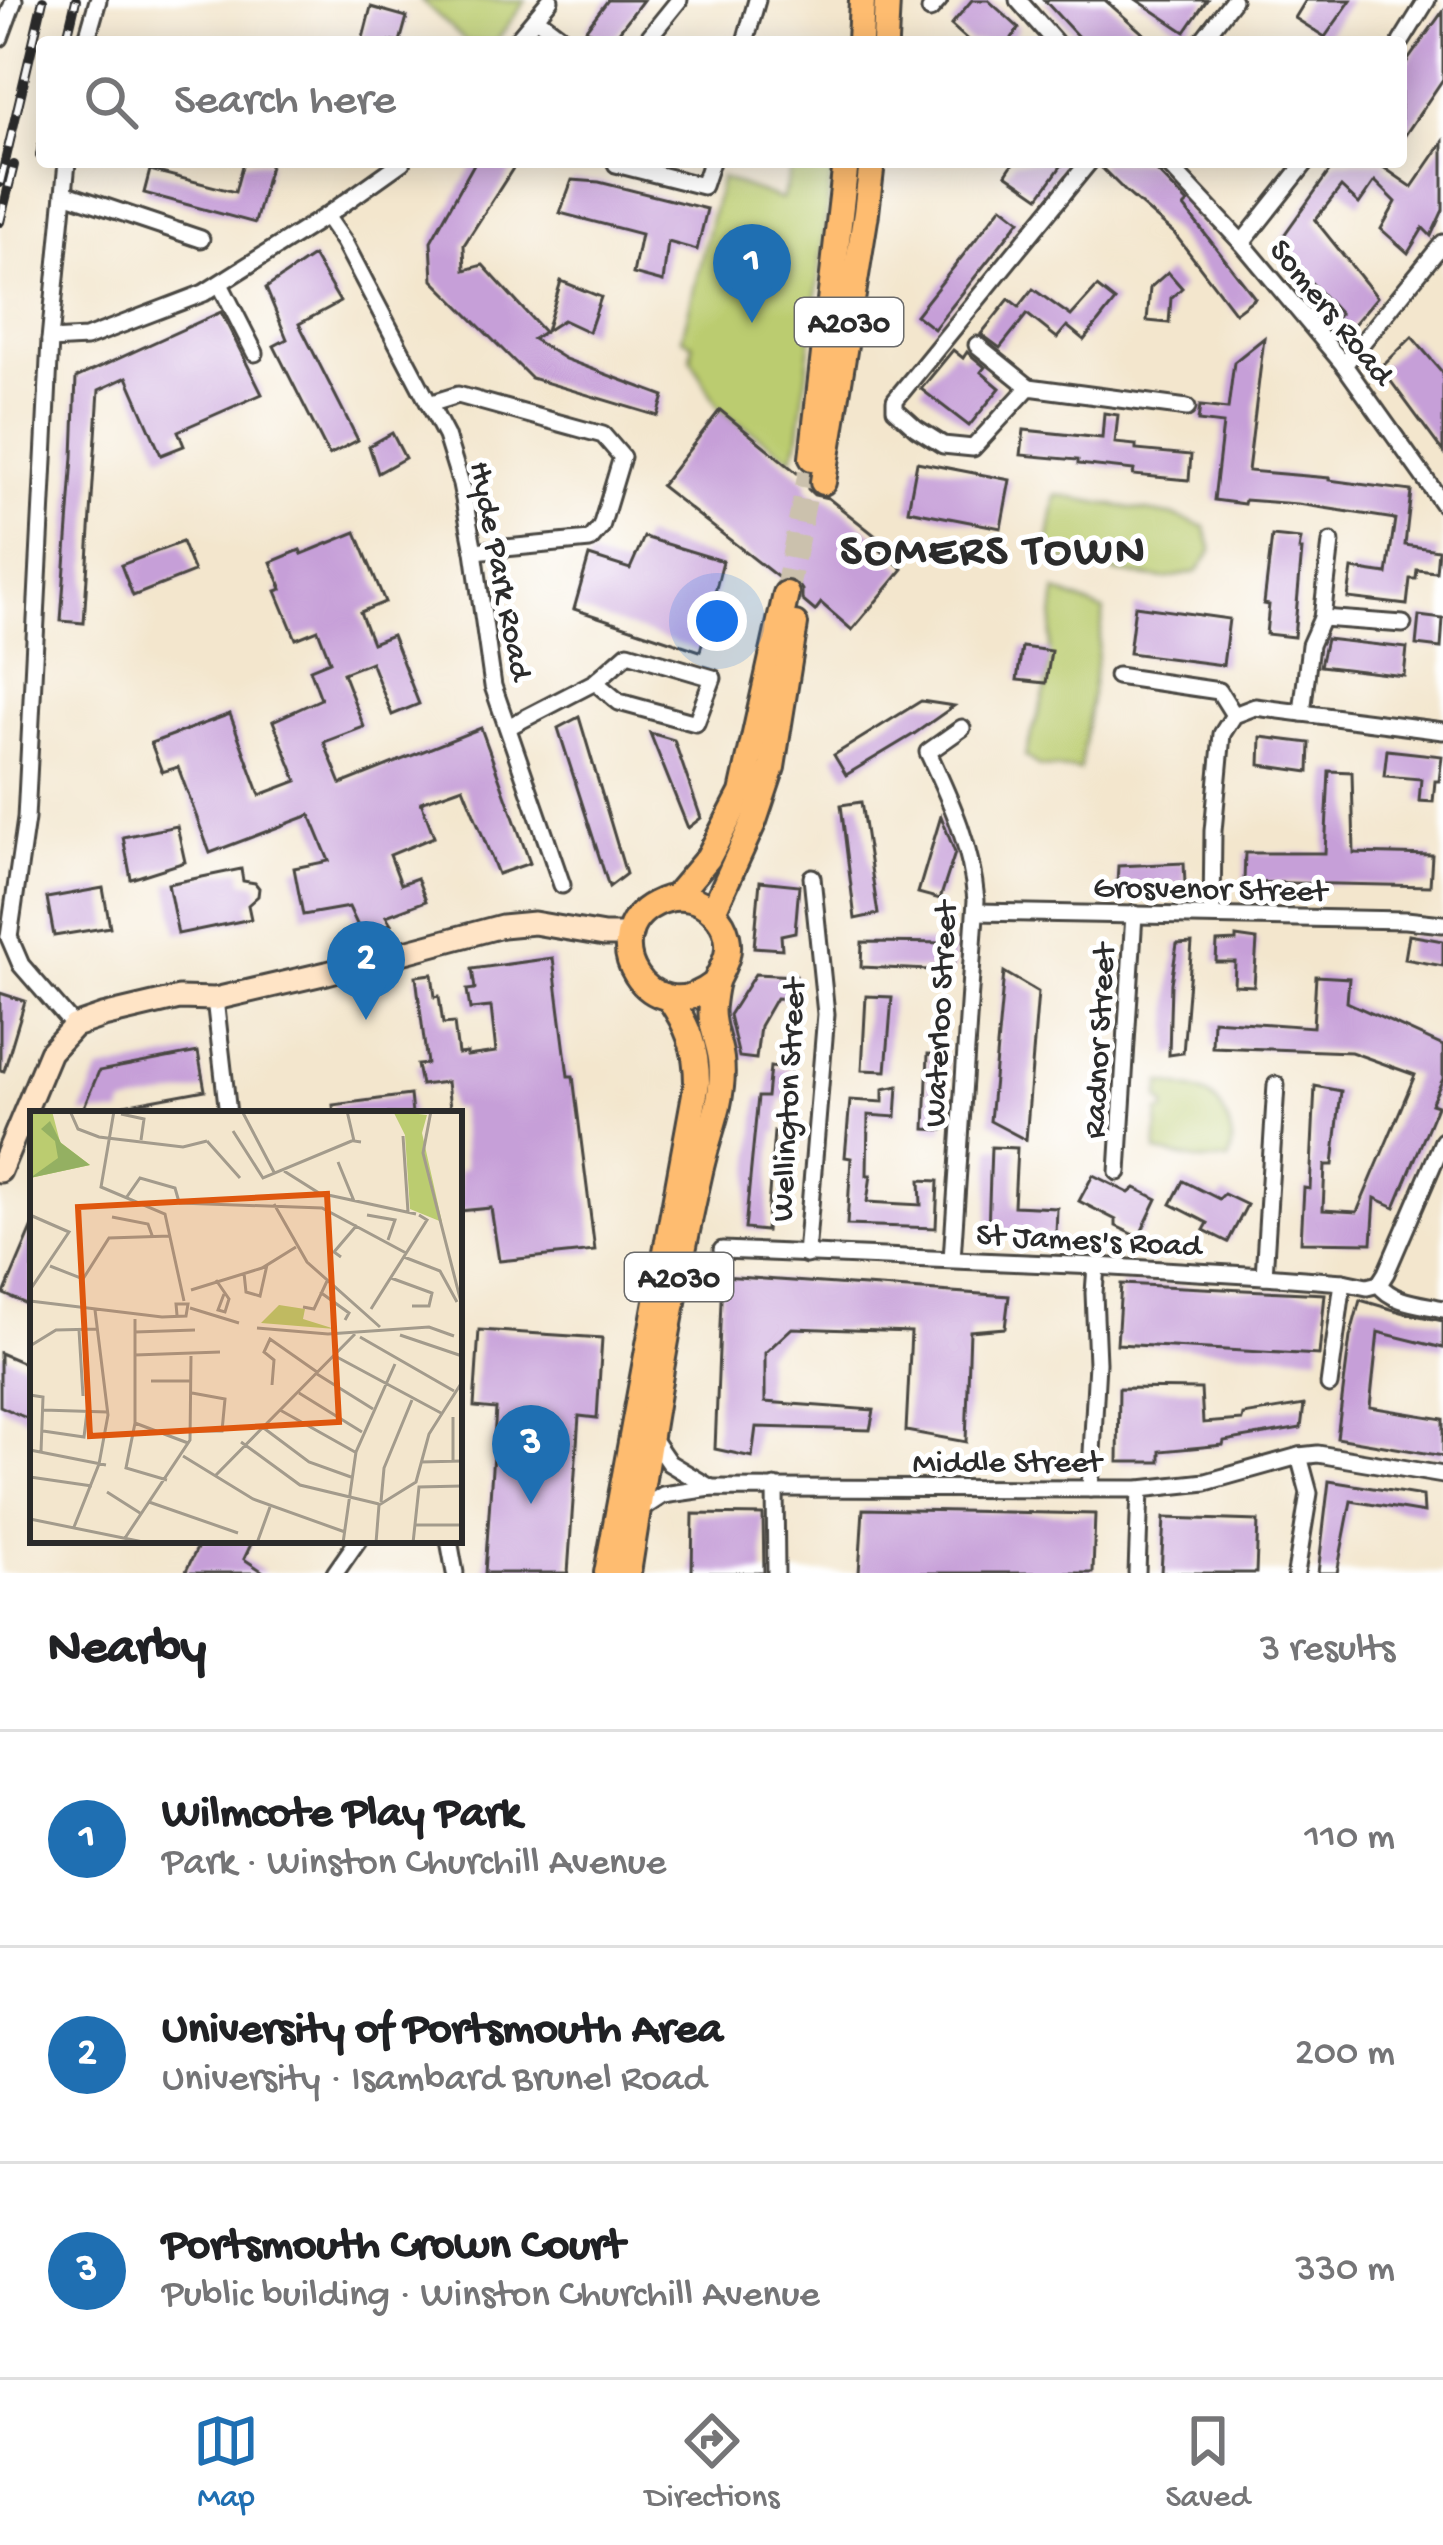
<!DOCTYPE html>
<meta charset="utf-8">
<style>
:root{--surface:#fff;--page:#f2f2f2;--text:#202124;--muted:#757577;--line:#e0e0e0;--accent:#1f6fb2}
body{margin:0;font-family:"Gochi Hand",sans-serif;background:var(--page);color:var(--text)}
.you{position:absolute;left:717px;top:621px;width:42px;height:42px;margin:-30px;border:9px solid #fff;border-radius:50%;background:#1a73e8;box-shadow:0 0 0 18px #1a73e833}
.badge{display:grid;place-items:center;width:78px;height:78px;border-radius:50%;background:var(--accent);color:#fff;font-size:39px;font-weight:700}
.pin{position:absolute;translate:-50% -99px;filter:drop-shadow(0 3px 6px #0008)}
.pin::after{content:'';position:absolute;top:63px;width:42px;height:36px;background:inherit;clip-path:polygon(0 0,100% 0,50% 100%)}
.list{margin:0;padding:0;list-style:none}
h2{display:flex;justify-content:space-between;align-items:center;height:156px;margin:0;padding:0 48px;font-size:51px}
h2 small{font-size:39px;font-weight:400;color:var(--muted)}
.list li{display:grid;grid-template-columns:78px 1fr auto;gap:36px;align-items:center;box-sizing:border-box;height:216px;padding:0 48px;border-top:3px solid var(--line)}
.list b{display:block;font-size:45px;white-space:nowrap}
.list p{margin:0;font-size:39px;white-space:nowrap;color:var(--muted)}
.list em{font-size:39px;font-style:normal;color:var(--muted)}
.icon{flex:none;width:66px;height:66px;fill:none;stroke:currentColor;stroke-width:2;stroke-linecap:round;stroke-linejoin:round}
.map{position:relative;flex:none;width:1443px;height:1573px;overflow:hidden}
.search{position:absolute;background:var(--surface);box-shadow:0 6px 30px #0003;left:36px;right:36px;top:36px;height:132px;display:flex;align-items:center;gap:30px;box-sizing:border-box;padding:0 42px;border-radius:12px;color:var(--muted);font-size:45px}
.sheet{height:804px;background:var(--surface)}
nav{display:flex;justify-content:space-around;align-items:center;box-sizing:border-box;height:168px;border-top:3px solid var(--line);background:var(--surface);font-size:33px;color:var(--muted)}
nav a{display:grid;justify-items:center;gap:6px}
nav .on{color:var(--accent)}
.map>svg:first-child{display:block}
.green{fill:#bbcc70;stroke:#737c4e;stroke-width:3}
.building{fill:#c69fd8}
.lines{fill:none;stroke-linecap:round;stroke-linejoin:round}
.primary-tunnel{stroke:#cbc1ad;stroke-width:24;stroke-dasharray:24 12;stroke-linecap:butt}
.street-casing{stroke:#494743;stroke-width:21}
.secondary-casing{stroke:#494743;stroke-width:27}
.primary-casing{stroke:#494743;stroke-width:30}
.street{stroke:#fff;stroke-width:15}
.secondary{stroke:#ffe4c6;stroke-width:21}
.primary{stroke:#febc70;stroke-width:24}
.rail-casing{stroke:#2b2b2b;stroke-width:10}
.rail{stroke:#fff;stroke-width:6;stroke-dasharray:18;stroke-linecap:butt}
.labels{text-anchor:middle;stroke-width:10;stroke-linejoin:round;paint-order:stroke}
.shield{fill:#fff;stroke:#6b6b6b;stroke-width:3}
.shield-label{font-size:30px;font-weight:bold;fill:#2b2b2b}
.street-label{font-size:33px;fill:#2b2b2b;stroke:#fff}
.district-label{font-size:45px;font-weight:bold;letter-spacing:3px;fill:#2b2b2b;stroke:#fff}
.inset-road{fill:none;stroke:#a39b8c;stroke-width:3}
.view{fill:#df570e;fill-opacity:0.15;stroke:#df570e;stroke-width:6}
.inset-edge{fill:none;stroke:#2b2b2b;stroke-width:6}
</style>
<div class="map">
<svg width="1443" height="1573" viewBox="0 0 1443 1573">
<rect width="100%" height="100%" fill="#fff"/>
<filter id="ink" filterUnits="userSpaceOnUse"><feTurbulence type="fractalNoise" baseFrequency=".00833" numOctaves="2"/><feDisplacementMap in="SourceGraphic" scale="24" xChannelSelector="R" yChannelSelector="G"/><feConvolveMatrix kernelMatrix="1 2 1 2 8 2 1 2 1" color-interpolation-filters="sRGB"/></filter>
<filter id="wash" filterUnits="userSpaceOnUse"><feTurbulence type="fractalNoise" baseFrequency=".004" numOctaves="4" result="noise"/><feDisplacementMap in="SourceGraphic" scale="48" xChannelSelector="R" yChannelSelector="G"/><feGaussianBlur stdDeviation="2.7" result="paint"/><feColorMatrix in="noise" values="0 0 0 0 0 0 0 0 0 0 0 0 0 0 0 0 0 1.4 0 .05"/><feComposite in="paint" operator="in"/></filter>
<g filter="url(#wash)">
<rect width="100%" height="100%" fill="#f3e6cd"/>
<!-- green -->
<g class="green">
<polygon points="421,0 526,0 496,42 467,42"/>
<polygon points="793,162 833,162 798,442 792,458 720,410 691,359 693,344 682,338 721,178 782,200"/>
<polygon points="1056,495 1175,516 1205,527 1212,551 1197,572 1165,579 1111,572 1111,568 1046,557"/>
<polygon points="1056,591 1104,611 1080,770 1040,767 1025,756 1045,692"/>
<path d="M1162,1082c36,9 59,8 68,49 3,12 3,18 -2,29l-26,1 -46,-9 3,-40 6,-1 1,-6 -7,-6z"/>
</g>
<g id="blocks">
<!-- building -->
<g class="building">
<polygon points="608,0 643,0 611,42 603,42 586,29"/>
<polygon points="972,0 988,0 1019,28 1009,42 970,42 951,25"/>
<polygon points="1044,0 1105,0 1153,42 1083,42"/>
<polygon points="1137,0 1207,0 1185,32"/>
<polygon points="1306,0 1351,0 1325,37 1295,18"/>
<polygon points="371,7 407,17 400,42 362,42"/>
<polygon points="1443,11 1443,79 1401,141 1401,70"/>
<polygon points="1443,142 1443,210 1431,236 1423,228 1408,253 1381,229 1396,202 1375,181 1359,204 1341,187 1315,220 1377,297 1350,329 1336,318 1340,314 1277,245 1336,162 1387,162 1383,167 1412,187"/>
<polygon points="243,162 271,162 255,223 144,193 150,170 235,192"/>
<polygon points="475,162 517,162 464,245 465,270 483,265 544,332 533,339 565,359 664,396 658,416 531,378 433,280 431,241"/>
<polygon points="1014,162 1064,162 1039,197 1006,174"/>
<polygon points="1101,162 1148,162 1188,203 1184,207 1255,298 1235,313 1174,233 1126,192 1100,166"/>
<polygon points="572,180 599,182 707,209 697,250 668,242 663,282 633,274 641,234 560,213"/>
<polygon points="1002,206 1020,220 934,329 916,315"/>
<polygon points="313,256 340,302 299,324 358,440 329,455 274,346 287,339 266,288"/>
<polygon points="1168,272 1182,288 1171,298 1169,323 1147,321 1150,288"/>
<polygon points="561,281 601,297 589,332 563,320 546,331"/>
<polygon points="1097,287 1115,301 1084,340 1067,326 1057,338 1027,314 1000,348 981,334 1009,299 1019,307 1033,289 1071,316"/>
<polygon points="221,312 262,394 178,431 184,446 161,455 127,377 99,390 84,623 61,621 73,457 76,378"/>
<polygon points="1412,337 1443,373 1443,452 1381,368"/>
<polygon points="1264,338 1248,471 1329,478 1329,480 1411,491 1405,545 1438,550 1436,572 1417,570 1416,579 1410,579 1407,605 1348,598 1352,569 1387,574 1395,519 1298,504 1245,500 1244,504 1214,500 1223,424 1198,421 1200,406 1228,409 1234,362"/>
<polygon points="953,350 963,358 967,352 985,367 981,372 1000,388 969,426 921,389"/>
<polygon points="720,410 807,481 808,489 814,495 828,498 877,537 872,543 903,569 852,630 821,603 815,611 802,600 802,590 796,581 788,578 780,579 661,486"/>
<polygon points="1104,413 1118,415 1115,443 1136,445 1136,450 1191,455 1189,480 1133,475 1134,470 1078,464 1078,460 1021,455 1024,430 1102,438"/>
<polygon points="392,433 405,458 378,473 369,446"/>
<polygon points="917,462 1010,480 1001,528 908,510"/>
<polygon points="356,532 385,602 360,612 372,643 392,635 419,704 392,715 371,662 343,673 364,727 324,742 341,784 481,728 530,863 498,874 463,787 421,802 434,837 390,855 401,884 417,878 426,901 386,916 391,924 361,933 349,907 303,915 294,868 329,861 310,815 210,853 178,767 162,772 151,743 230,714 260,795 297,781 273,721 321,699 310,669 330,661 318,630 296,639 276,591 282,589 271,562 300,550 302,554"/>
<polygon points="1272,536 1301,539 1299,550 1302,550 1294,637 1266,634 1269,605 1264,604"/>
<polygon points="644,537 723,561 700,651 574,609 589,556 630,569"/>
<polygon points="182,542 194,572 133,596 121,565"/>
<polygon points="1135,606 1229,619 1223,665 1129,653"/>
<polygon points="1419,616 1443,619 1441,648 1416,645"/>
<polygon points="1326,639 1407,648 1404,676 1320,666"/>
<polygon points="1022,647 1051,651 1046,683 1017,680"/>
<polygon points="921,701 954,706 914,734 846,775 834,755"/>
<polygon points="579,717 626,874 609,887 558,728"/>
<polygon points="650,733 674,740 701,818 688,828"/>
<polygon points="1261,737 1310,743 1309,772 1260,765"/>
<polygon points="1387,750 1442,756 1439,781 1435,781 1433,802 1419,801 1421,779 1384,776"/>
<polygon points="1329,771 1352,772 1354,853 1432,855 1430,886 1244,882 1245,853 1325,853"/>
<polygon points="861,802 878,914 855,919 841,805"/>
<polygon points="941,816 955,853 940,899 918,893"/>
<polygon points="177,826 185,862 131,879 123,837"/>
<polygon points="1184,863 1185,884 1117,885 1118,866"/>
<polygon points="241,869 243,881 255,883 259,888 258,896 248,905 251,919 178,934 168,884"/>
<polygon points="760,881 799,885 795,932 781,935 782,949 754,947"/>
<polygon points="103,888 110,927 54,936 47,898"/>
<polygon points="1409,935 1443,941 1443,966 1405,959"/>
<polygon points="1236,937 1257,940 1254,986 1234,985 1235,962 1216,962 1217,942 1236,941"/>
<polygon points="862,942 955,943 953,971 861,967"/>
<polygon points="1192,943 1183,1053 1169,1055 1171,983 1177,944"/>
<polygon points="553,958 568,1076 573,1076 595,1251 499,1261 491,1208 459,1211 459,1170 465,1169 459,1108 450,1108 447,1082 421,1085 417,1065 427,1064 416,976 432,974 435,997 439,996 443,1024 454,1023 458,1054 467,1053 467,1056 496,1052 491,1007 470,1009 467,990 475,989 472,969"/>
<polygon points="1004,972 1038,992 1026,1140 990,1121"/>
<polygon points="755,974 796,976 796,999 776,998 760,1026 756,1059 739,1057 729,1015"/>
<polygon points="1316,976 1349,978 1347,1002 1443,1046 1443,1079 1431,1104 1437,1106 1395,1207 1375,1198 1372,1243 1301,1242 1304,1188 1310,1189 1315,1086 1341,1091 1333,1165 1325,1165 1323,1210 1357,1212 1415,1075 1351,1052 1212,1047 1213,1020 1313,1027"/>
<polygon points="0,993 25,1001 4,1071 0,1070"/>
<polygon points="866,996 892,997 886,1071 862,1070"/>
<polygon points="198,1052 205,1090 124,1105 121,1114 81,1114 99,1071"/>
<polygon points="928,1054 947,1055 943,1130 925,1129"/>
<polygon points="770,1067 791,1069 788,1099 781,1099 778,1133 774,1132 766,1231 745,1229 758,1097 767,1097"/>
<polygon points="898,1086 896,1117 868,1115 867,1175 871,1175 867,1202 921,1205 920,1180 938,1181 936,1228 847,1225 851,1158 845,1157 850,1100 883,1102 883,1089"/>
<polygon points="410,1095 412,1114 334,1114 333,1105"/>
<polygon points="991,1147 1017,1148 1014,1206 1057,1208 1056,1235 988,1231"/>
<polygon points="1093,1175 1129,1193 1135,1188 1157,1199 1139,1237 1116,1226 1116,1220 1079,1201"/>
<polygon points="1183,1181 1219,1199 1224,1194 1247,1205 1228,1242 1204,1230 1208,1223 1171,1204"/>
<polygon points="33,1226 33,1307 4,1294"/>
<polygon points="722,1276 1009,1296 1005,1328 970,1331 966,1442 906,1431 911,1332 792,1328 765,1353 765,1402 874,1410 870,1430 756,1427 752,1457 715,1449"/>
<polygon points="1121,1284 1325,1294 1319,1355 1117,1344"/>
<polygon points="1360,1300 1405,1313 1443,1321 1443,1348 1378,1332 1370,1407 1443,1419 1443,1456 1337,1438 1350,1337"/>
<polygon points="479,1330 602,1338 597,1418 579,1416 568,1573 485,1573 496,1409 474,1407"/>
<polygon points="0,1353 33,1367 33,1421 0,1406"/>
<polygon points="1119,1388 1201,1389 1203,1423 1242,1420 1243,1415 1304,1405 1301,1428 1224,1441 1223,1445 1160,1451 1160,1462 1118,1462"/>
<polygon points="1329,1481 1423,1496 1424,1513 1351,1501 1337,1573 1318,1573"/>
<polygon points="863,1509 1095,1514 1093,1573 859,1573"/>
<polygon points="693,1514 763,1515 764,1573 692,1573"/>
<polygon points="1164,1518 1258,1521 1256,1573 1161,1573"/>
<polygon points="201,1540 253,1540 244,1559 265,1573 185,1573"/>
</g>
</g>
</g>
<g filter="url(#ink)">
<use href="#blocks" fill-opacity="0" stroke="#494743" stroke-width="3"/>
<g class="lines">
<!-- primary-tunnel -->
<polyline class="primary-tunnel" points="786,594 810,472"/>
<!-- street casing -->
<g class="street-casing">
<g id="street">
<polyline points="1018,0 1055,42"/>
<polyline points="930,10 939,0"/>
<polyline points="536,18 568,42"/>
<polyline points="0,38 14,0"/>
<polyline points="86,42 98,0"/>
<polyline points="515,42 550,0"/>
<polyline points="645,42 679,0"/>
<polyline points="745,42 757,0"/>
<polyline points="1201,42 1233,0"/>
<polyline points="1401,42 1427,0"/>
<polyline points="617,162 616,164 703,186 711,162"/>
<polyline points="1089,162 895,400 895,409 916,428 943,445 973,448 1029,387 1187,408"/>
<polyline points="1166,162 1242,243 1344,365 1443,504"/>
<polyline points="64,193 201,239"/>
<polyline points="326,216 344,242 446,436 461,484 474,551 493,686 562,885"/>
<polyline points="1242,243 1306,162"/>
<polyline points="220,284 255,353"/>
<polyline points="50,340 86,338 204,293 326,216 402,162"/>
<polyline points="977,345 1029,387"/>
<polyline points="1344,365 1443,243"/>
<polyline points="429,404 458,395 603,435 622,457 601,527 590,540 474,551"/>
<polyline points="1322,618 1403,624"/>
<polyline points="1117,676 1219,691 1234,715"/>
<polyline points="1302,713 1310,645 1322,618 1331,542"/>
<polyline points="508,727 595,682 628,653 713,678 696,723 619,702 595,682"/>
<polyline points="976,912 1406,920 1443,924"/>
<polyline points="1212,915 1213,831 1222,734 1234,715 1255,707 1443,731"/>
<polyline points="9,937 26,819 50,340 67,162"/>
<polyline points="9,937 21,965 74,1026"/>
<polyline points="215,999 228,1114"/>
<polyline points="1118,1172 1134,914"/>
<polyline points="722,1250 1096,1266 1264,1276 1343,1282 1367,1287 1379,1284"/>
<polyline points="806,1255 826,1014 812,877"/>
<path d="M952,1259l24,-359c-5,-56 -25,-98 -48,-148l34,-24"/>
<polyline points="1264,1276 1276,1085"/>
<polyline points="1379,1284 1386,1273 1443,1141"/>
<path d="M1379,1284c13,19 43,20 64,25"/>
<polyline points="1329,1385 1343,1282"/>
<polyline points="651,1437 669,1463 711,1488"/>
<polyline points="775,1487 776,1573"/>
<polyline points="1090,1489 1097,1363 1094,1293 1096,1266"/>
<polyline points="637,1512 663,1495 711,1488 1140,1489 1206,1482 1299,1456 1318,1454 1443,1475"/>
<polyline points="449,1540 455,1573"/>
<polyline points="335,1573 358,1540"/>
<polyline points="1137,1573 1140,1489"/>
<polyline points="1296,1573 1309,1493 1299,1456"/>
</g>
</g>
<!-- secondary casing -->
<g class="secondary-casing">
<polyline id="secondary" points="0,1171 50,1052 74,1026 103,1016 179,998 215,999 327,973 502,926 534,923 604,935 631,935"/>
</g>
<!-- primary casing -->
<g class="primary-casing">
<g id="primary">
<polyline points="860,42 862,0"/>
<polyline points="885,42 887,0"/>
<polyline points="812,458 846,162"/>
<polyline points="823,482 866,213 872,162"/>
<polyline points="675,897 708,858 742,793 786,594"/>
<polyline points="713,911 754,821 772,767 795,624"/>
<path d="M607,1573l90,-490c0,-35 -9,-57 -28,-85"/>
<path d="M628,1573c21,-132 41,-266 71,-397 5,-24 13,-47 19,-71 3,-14 5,-31 3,-46 -2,-17 -12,-36 -9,-54 1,-8 2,-19 5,-26 7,-15 14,-25 10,-43 -4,-18 -20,-33 -37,-37 -12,-3 -24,-1 -35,5 -62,31 -7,131 59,80"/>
</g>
</g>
<!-- street -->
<use href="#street" class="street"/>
<!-- secondary -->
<use href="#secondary" class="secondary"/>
<!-- primary -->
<use href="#primary" class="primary"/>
<!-- rail casing -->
<g class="rail-casing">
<g id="rail">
<polyline points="66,42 76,0"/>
<polyline points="40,156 42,145"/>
<polyline points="0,183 43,0"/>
<polyline points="0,222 14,165"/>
</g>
</g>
<!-- rail -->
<use href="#rail" class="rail"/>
</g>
</g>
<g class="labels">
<!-- shield labels -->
<g class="shield">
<rect x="795" y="298" width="108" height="48" rx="9"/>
<rect x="625" y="1253" width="108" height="48" rx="9"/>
</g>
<g class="shield-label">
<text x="849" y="332">A2030</text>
<text x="679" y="1287">A2030</text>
</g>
<!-- street labels -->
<g class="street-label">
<text transform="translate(1334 310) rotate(51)" y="12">Somers Road</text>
<text transform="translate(504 570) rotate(79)" y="12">Hyde Park Road</text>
<text transform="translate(1210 886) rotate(1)" y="12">Grosvenor Street</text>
<text transform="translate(937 1014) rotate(-87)" y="12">Waterloo Street</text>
<text transform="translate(1096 1041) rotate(-87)" y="12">Radnor Street</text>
<text transform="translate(785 1100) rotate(-87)" y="12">Wellington Street</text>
<text transform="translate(1089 1237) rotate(3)" y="12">St James's Road</text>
<text x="1007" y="1471">Middle Street</text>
</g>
<!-- district labels -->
<g class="district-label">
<text x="994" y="562">SOMERS TOWN</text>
</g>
</g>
<!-- overview -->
<g transform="translate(30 1111)">
<rect width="432" height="432" fill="#f3e6cd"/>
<path d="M0,0h22l8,31 30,23 -60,13zM363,0l34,4 -5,18 20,89 -32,-13 -5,-74zM249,194l26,4 -2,10 32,10 -74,-6z" fill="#bbcc70"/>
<path d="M20,10l11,22 29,22 -60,13 28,-20 -3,-17 -14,-12z" fill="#94b062"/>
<path class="inset-road" d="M40,0l8,18 21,8 84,10 24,-6M84,0l-13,76 64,27 19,87M212,0l33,63M317,0l7,30 7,1M401,0l-8,42 39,153M91,3l23,5 -3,21M203,20l30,47 91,-38M373,25l5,76M177,30l33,37M308,51l16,39M254,60l35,22 97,21M96,87l14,-20 35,10 4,14M149,92l143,5 84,45M244,93l33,58 73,65M0,104l39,17 -39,58M337,104l28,5 -7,20M82,106l36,7 5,14M311,146l-7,-5 23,-27M374,146l36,14 17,31M20,155l33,13 26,-41 61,-2M214,162l2,19 14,4 7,-31M361,167l41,15 -3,13h-17M186,169l13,19 -4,13 -7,-2 6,-16M161,179l71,-22 34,-21M290,181l29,21 -4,7M0,190l132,16 24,-1 2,-12h-12l1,11M273,196l11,2 14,-30M160,197l49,15M341,198l56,-89 -8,-5M105,208v104l-9,45 41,12M227,217l71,6 101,-7 25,9M49,219l4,66M105,221l60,-2M370,224l62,21M330,226l94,54M0,235l26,-16 42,-1M105,244l85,-3M305,245l106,57M287,263l56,35M121,270h41M242,274l2,-25 -10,-8 6,-13 47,33M162,282l33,6 -3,32h-29M269,282l63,39M0,284l13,2 -2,55M13,299l64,2M250,299l75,42M423,306v44M105,312l53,20M231,315l48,36 42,15M13,320l41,6 3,-25M211,331l59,43 79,19M0,339l76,15M153,345l70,43 92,33M391,351l41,-1M186,364l139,-141M0,366l62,9M77,381l33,21M119,391l89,31M351,391l3,-34 28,-68M0,408l118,24M384,414h48M44,416l25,-63 9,-49 -13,-105M95,427l65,-98 1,-84M227,432l13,-36M313,432l13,-91 39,-88M346,432l3,-38 37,-23 13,-48 33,-52M383,432l6,-56 43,-1"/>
<path class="view" d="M297,83l12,228 -249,14 -12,-229z"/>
<rect width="432" height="432" class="inset-edge"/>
</g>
</svg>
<div class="you"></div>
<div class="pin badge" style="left:752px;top:323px">1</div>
<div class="pin badge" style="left:366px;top:1020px">2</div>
<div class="pin badge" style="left:531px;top:1504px">3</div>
<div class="search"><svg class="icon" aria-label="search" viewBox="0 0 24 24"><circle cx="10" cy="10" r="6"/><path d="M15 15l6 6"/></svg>Search here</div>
</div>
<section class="sheet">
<h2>Nearby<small>3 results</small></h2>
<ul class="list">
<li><span class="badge">1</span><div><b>Wilmcote Play Park</b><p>Park · Winston Churchill Avenue</p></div><em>110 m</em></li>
<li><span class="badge">2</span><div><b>University of Portsmouth Area</b><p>University · Isambard Brunel Road</p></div><em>200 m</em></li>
<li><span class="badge">3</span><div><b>Portsmouth Crown Court</b><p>Public building · Winston Churchill Avenue</p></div><em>330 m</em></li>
</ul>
</section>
<nav>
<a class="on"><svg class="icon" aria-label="map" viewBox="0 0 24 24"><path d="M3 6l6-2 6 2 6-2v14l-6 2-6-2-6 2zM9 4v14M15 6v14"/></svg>Map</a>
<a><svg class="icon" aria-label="directions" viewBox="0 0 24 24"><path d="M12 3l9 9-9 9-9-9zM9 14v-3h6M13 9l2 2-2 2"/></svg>Directions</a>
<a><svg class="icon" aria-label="saved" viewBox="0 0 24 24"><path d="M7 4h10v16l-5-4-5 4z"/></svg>Saved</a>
</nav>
